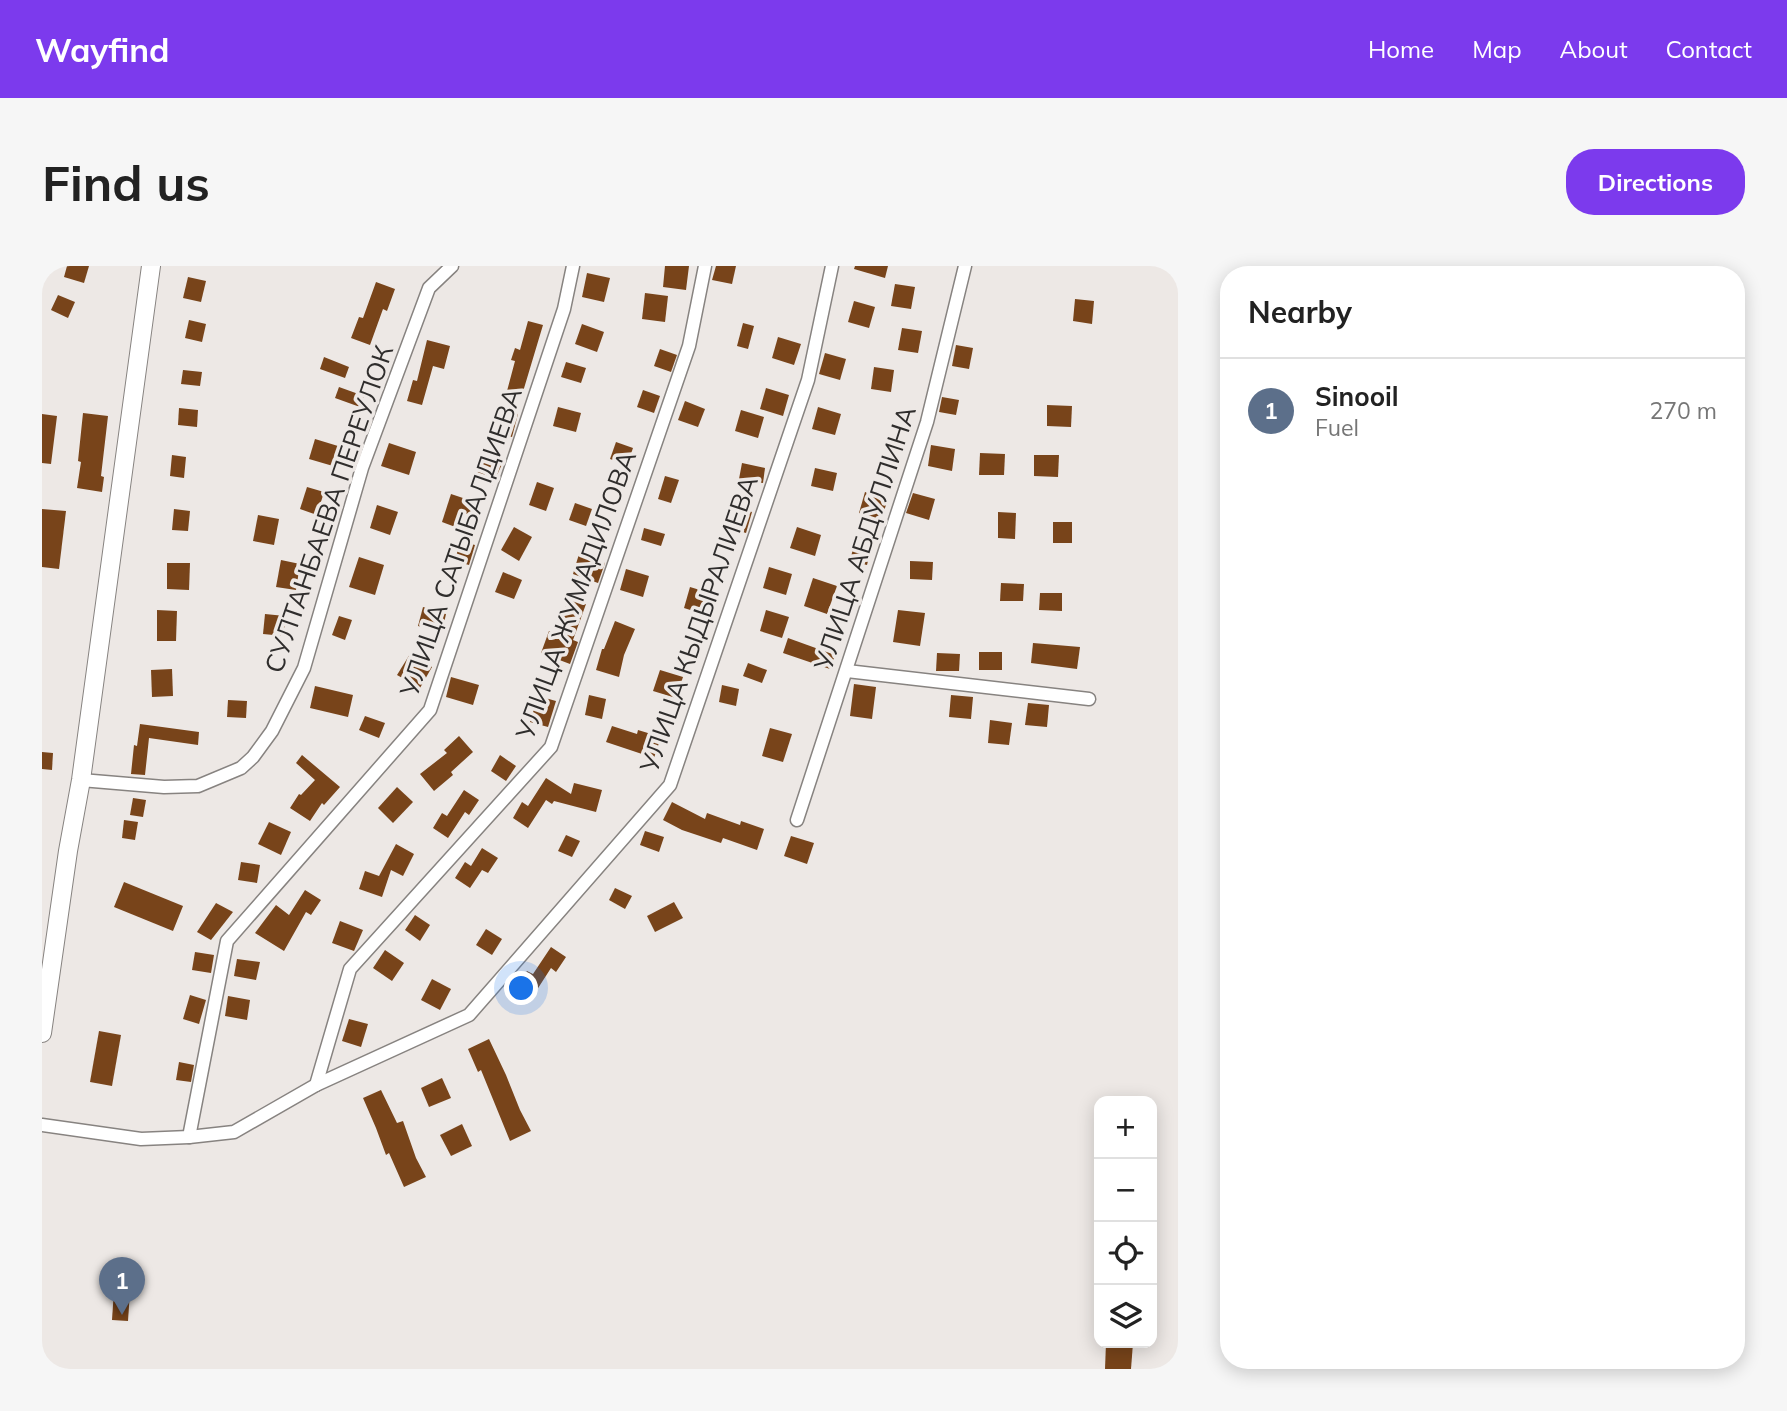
<!DOCTYPE html>
<meta charset="utf-8">
<style>
:root{--surface:#fff;--page:#f6f6f6;--text:#222;--muted:#767676;--line:#e0e0e0;--accent:#7c3aed}
body{margin:0;font-family:Mulish,sans-serif;background:var(--page);color:var(--text)}
.controls{position:absolute;right:21px;bottom:21px;display:grid;overflow:hidden;border-radius:14px;box-shadow:0 4px 18px #0003}
.controls button{width:63px;height:63px;display:grid;place-items:center;padding:0;border:0;border-bottom:2px solid var(--line);background:var(--surface);color:var(--text);font:35px sans-serif}
.you{position:absolute;left:480px;top:723px;width:24px;height:24px;margin:-18px;border:5px solid #fff;border-radius:50%;background:#1a73e8;box-shadow:0 0 0 10px #1a73e833}
.badge{display:grid;place-items:center;width:46px;height:46px;border-radius:50%;background:var(--accent);color:#fff;font-size:23px;font-weight:700}
.pin{position:absolute;translate:-50% -58px;filter:drop-shadow(0 2px 4px #0008)}
.pin::after{content:'';position:absolute;top:37px;width:24px;height:21px;background:inherit;clip-path:polygon(0 0,100% 0,50% 100%)}
.list{margin:0;padding:0;list-style:none}
h2{display:flex;justify-content:space-between;align-items:center;height:91px;margin:0;padding:0 28px;font-size:30px}
h2 small{font-size:23px;font-weight:400;color:var(--muted)}
.list li{display:grid;grid-template-columns:46px 1fr auto;gap:21px;align-items:center;box-sizing:border-box;height:105px;padding:0 28px;border-top:2px solid var(--line)}
.list b{display:block;font-size:26px;white-space:nowrap}
.list p{margin:0;font-size:23px;white-space:nowrap;color:var(--muted)}
.list em{font-size:23px;font-style:normal;color:var(--muted)}
.icon{flex:none;width:38px;height:38px;fill:none;stroke:currentColor;stroke-width:2;stroke-linecap:round;stroke-linejoin:round}
.map{position:relative;flex:none;width:1136px;height:1103px;overflow:hidden;border-radius:28px}
header{display:flex;align-items:center;gap:42px;box-sizing:border-box;height:98px;padding:0 35px;background:var(--accent);color:#fff}
header strong{font-size:33px}
nav{display:flex;gap:38px;margin-inline-start:auto;font-size:24px}
.intro{display:flex;align-items:center;justify-content:space-between;box-sizing:border-box;height:168px;padding:0 42px}
h1{margin:0;font-size:49px}
.button{padding:18px 32px;border-radius:28px;background:var(--accent);color:#fff;font-size:24px;font-weight:700}
main{display:flex;gap:42px;padding:0 42px}
aside{flex:1;background:var(--surface);border-radius:28px;box-shadow:0 4px 18px #0003}
.map>svg:first-child{display:block}
.building{fill:#78441a}
.lines{fill:none;stroke-linecap:round;stroke-linejoin:round}
.street-casing{stroke:#878380;stroke-width:15}
.secondary-casing{stroke:#878380;stroke-width:20}
.street{stroke:#fff;stroke-width:12}
.secondary{stroke:#fff;stroke-width:18}
.labels{text-anchor:middle;stroke-width:7;stroke-linejoin:round;paint-order:stroke}
.street-label{font-size:26px;fill:#2f2d2c;stroke:#ede8e5}
</style>
<header>
<strong>Wayfind</strong>
<nav><a>Home</a><a>Map</a><a>About</a><a>Contact</a></nav>
</header>
<div class="intro"><h1>Find us</h1><a class="button">Directions</a></div>
<main>
<div class="map">
<svg width="1136" height="1103" viewBox="0 0 1136 1103">
<rect width="100%" height="100%" fill="#ede8e5"/>
<!-- building -->
<g class="building">
<polygon points="25,0 47,0 42,17 22,11"/>
<polygon points="623,0 647,0 644,24 621,21"/>
<polygon points="674,0 694,0 690,18 670,14"/>
<polygon points="813,0 846,0 843,12 812,3"/>
<polygon points="545,7 568,12 562,36 540,31"/>
<polygon points="146,11 164,15 159,36 141,32"/>
<polygon points="334,16 353,23 345,45 341,43 328,79 309,72 317,51 321,52"/>
<polygon points="853,18 873,21 869,43 849,40"/>
<polygon points="603,27 626,30 623,56 600,53"/>
<polygon points="16,29 33,36 26,52 9,44"/>
<polygon points="1033,33 1052,35 1050,58 1031,55"/>
<polygon points="812,35 833,41 827,62 806,56"/>
<polygon points="147,54 164,58 160,76 143,72"/>
<polygon points="486,55 501,59 480,129 465,125 473,95 469,94 473,82 478,84"/>
<polygon points="701,57 712,60 706,83 695,80"/>
<polygon points="540,58 562,66 555,86 533,78"/>
<polygon points="860,62 880,65 876,87 856,84"/>
<polygon points="736,71 759,78 752,99 730,92"/>
<polygon points="385,74 408,80 402,103 391,100 380,139 365,135 371,114 375,115"/>
<polygon points="914,79 931,82 927,103 910,100"/>
<polygon points="618,83 635,89 629,106 612,100"/>
<polygon points="783,87 804,93 798,114 777,108"/>
<polygon points="282,91 307,101 303,112 278,103"/>
<polygon points="524,96 544,102 539,117 519,111"/>
<polygon points="832,101 852,104 849,126 829,123"/>
<polygon points="141,104 160,106 158,120 139,118"/>
<polygon points="297,121 322,130 318,141 293,132"/>
<polygon points="724,122 747,129 741,150 718,143"/>
<polygon points="601,124 618,130 612,147 595,141"/>
<polygon points="900,131 917,134 914,149 897,146"/>
<polygon points="643,135 663,143 656,161 636,154"/>
<polygon points="1005,139 1030,140 1029,161 1005,160"/>
<polygon points="516,141 539,147 534,166 511,160"/>
<polygon points="776,141 799,148 793,169 770,163"/>
<polygon points="137,142 156,144 155,161 136,159"/>
<polygon points="453,143 476,148 470,171 448,166"/>
<polygon points="699,144 722,151 716,172 693,165"/>
<polygon points="41,147 66,150 59,210 62,211 60,226 35,222 39,196 36,195"/>
<polygon points="0,148 15,150 9,198 0,197"/>
<polygon points="273,173 296,180 291,200 267,193"/>
<polygon points="574,176 591,182 585,199 568,193"/>
<polygon points="347,177 374,186 367,209 339,200"/>
<polygon points="889,179 913,183 910,205 886,200"/>
<polygon points="938,187 963,188 962,209 937,209"/>
<polygon points="444,188 461,196 450,220 433,212"/>
<polygon points="130,189 144,191 142,212 128,210"/>
<polygon points="992,189 1017,189 1016,211 992,210"/>
<polygon points="700,197 723,202 721,217 697,213"/>
<polygon points="773,202 795,207 791,225 769,220"/>
<polygon points="623,210 637,214 629,237 616,233"/>
<polygon points="495,216 512,222 504,245 487,239"/>
<polygon points="265,221 282,226 275,249 258,243"/>
<polygon points="823,226 846,233 839,254 817,247"/>
<polygon points="871,227 893,233 887,254 864,247"/>
<polygon points="409,228 433,236 424,265 400,256"/>
<polygon points="533,237 550,243 544,260 527,254"/>
<polygon points="335,239 356,246 348,269 328,262"/>
<polygon points="688,239 710,246 704,267 681,260"/>
<polygon points="0,243 24,245 17,303 0,301"/>
<polygon points="132,243 148,245 146,265 130,264"/>
<polygon points="956,246 974,247 973,273 956,272"/>
<polygon points="216,249 237,253 232,279 211,275"/>
<rect x="1011" y="256" width="19" height="21"/>
<polygon points="472,261 490,271 477,295 459,284"/>
<polygon points="755,261 779,269 773,290 748,282"/>
<polygon points="602,262 623,268 619,280 599,274"/>
<polygon points="814,270 831,275 825,299 808,295"/>
<polygon points="418,275 433,279 427,299 413,295"/>
<polygon points="537,288 563,297 556,317 531,308"/>
<polygon points="317,291 342,299 333,329 307,321"/>
<polygon points="239,294 258,298 254,324 234,321"/>
<polygon points="868,295 891,296 890,314 868,313"/>
<polygon points="125,297 148,297 147,324 125,323"/>
<polygon points="727,301 750,308 744,329 721,322"/>
<polygon points="584,303 607,310 601,331 578,324"/>
<polygon points="461,306 480,314 472,333 453,326"/>
<polygon points="771,312 795,320 785,348 762,340"/>
<polygon points="959,317 982,318 981,335 958,335"/>
<polygon points="648,321 671,328 664,349 642,342"/>
<polygon points="998,327 1020,327 1020,345 997,344"/>
<polygon points="527,332 544,338 531,374 536,376 528,398 499,387 507,365 514,367"/>
<polygon points="381,341 404,348 400,366 376,360"/>
<polygon points="115,344 135,345 134,375 115,375"/>
<polygon points="724,344 747,351 740,372 718,365"/>
<polygon points="856,344 883,347 878,380 851,376"/>
<polygon points="223,348 243,350 242,370 221,368"/>
<polygon points="297,350 310,354 303,374 290,369"/>
<polygon points="573,355 593,363 582,389 577,411 554,404 560,383 562,383"/>
<polygon points="746,372 793,389 788,403 741,387"/>
<polygon points="991,377 1038,381 1035,403 989,397"/>
<rect x="937" y="386" width="23" height="18"/>
<polygon points="895,387 918,388 917,405 894,405"/>
<polygon points="368,388 390,401 378,422 355,409"/>
<polygon points="706,397 725,404 720,417 701,410"/>
<polygon points="130,403 131,430 110,431 109,404"/>
<polygon points="618,404 641,411 634,432 611,425"/>
<polygon points="409,411 437,419 431,439 404,431"/>
<polygon points="812,418 834,421 830,453 808,450"/>
<polygon points="680,419 697,423 694,440 677,436"/>
<polygon points="273,420 311,429 306,451 268,442"/>
<polygon points="547,429 564,433 560,453 543,449"/>
<polygon points="909,429 931,431 929,453 907,451"/>
<polygon points="496,430 514,435 506,461 488,456"/>
<polygon points="186,434 205,435 204,452 185,451"/>
<polygon points="986,437 1007,439 1005,461 983,459"/>
<polygon points="323,450 343,457 337,472 317,464"/>
<polygon points="948,454 970,457 967,479 946,477"/>
<polygon points="98,458 157,466 156,479 107,472 103,509 89,508 92,479 95,480"/>
<polygon points="570,460 595,468 596,464 619,471 612,492 564,476"/>
<polygon points="728,462 750,468 741,496 720,490"/>
<polygon points="417,470 431,486 409,506 411,509 392,525 378,508 405,487 402,484"/>
<polygon points="0,486 11,487 10,504 0,503"/>
<polygon points="260,489 298,521 282,539 280,537 268,555 248,542 257,528 259,529 273,514 254,497"/>
<polygon points="458,489 474,500 464,515 449,505"/>
<polygon points="504,512 529,528 532,517 560,524 554,546 512,535 510,538 504,534 486,562 471,552 480,536 486,540"/>
<polygon points="355,521 371,536 351,557 336,542"/>
<polygon points="422,524 437,534 427,549 423,546 406,572 391,562 400,547 405,550"/>
<polygon points="91,532 104,534 101,551 88,549"/>
<polygon points="630,536 663,553 665,547 698,559 699,555 722,563 715,584 681,572 679,577 640,564 621,554"/>
<polygon points="82,554 96,556 93,574 80,572"/>
<polygon points="227,556 249,566 239,589 216,578"/>
<polygon points="603,565 622,571 617,586 598,579"/>
<polygon points="524,569 538,575 530,591 516,585"/>
<polygon points="749,570 772,577 765,598 742,590"/>
<polygon points="354,578 372,588 361,610 349,604 340,631 317,623 323,605 337,610"/>
<polygon points="440,582 456,592 446,607 440,604 428,622 413,612 423,596 429,600"/>
<polygon points="199,596 218,599 215,617 196,614"/>
<polygon points="82,616 141,640 131,665 72,641"/>
<polygon points="573,622 590,630 583,643 567,634"/>
<polygon points="263,624 279,634 269,649 264,646 242,685 213,667 234,639 247,649"/>
<polygon points="632,636 641,652 613,666 605,650"/>
<polygon points="174,637 191,646 169,674 155,666"/>
<polygon points="373,649 388,659 378,675 363,664"/>
<polygon points="298,655 321,664 312,685 290,677"/>
<polygon points="444,663 460,673 450,689 434,679"/>
<polygon points="509,681 524,691 514,706 509,702 491,730 475,720 485,705 491,708"/>
<polygon points="343,684 362,697 350,715 331,702"/>
<polygon points="153,686 172,689 169,707 150,704"/>
<polygon points="195,693 218,696 214,714 192,710"/>
<polygon points="390,713 409,723 398,744 379,734"/>
<polygon points="148,729 164,734 157,758 141,753"/>
<polygon points="186,730 208,734 205,754 183,750"/>
<polygon points="307,753 326,758 319,781 300,775"/>
<polygon points="57,765 79,769 70,820 48,816"/>
<polygon points="447,773 464,809 478,844 489,865 468,875 439,804 436,806 426,783"/>
<polygon points="137,796 152,799 149,816 134,814"/>
<polygon points="400,812 409,832 387,841 379,822"/>
<polygon points="339,824 355,857 361,855 374,892 384,911 362,921 347,887 344,889 334,862 321,832"/>
<polygon points="420,858 430,880 409,890 398,869"/>
<polygon points="72,1024 88,1025 86,1055 70,1054"/>
<polygon points="1064,1077 1091,1077 1089,1103 1063,1103"/>
</g>
<g class="lines">
<!-- street casing -->
<g class="street-casing">
<g id="street">
<polyline points="805,405 1047,433"/>
<polyline points="39,514 122,521 156,520 199,502 211,491 230,465 262,402 320,202 387,22 410,0"/>
<polyline points="755,554 885,156 923,0"/>
<polyline points="274,819 427,749 628,519 766,114 790,0"/>
<polyline points="0,859 99,873 147,871 192,866 274,819 308,703 509,481 647,80 663,0"/>
<polyline points="147,871 185,675 388,444 522,43 531,0"/>
</g>
</g>
<!-- secondary casing -->
<g class="secondary-casing">
<polyline id="secondary" points="0,767 26,585 39,514 109,0"/>
</g>
<!-- street -->
<use href="#street" class="street"/>
<!-- secondary -->
<use href="#secondary" class="secondary"/>
</g>
<g class="labels">
<!-- street labels -->
<g class="street-label">
<text transform="translate(287 243) rotate(-71)" y="9">СУЛТАНБАЕВА ПЕРЕУЛОК</text>
<text transform="translate(823 272) rotate(-72)" y="9">УЛИЦА АБДУЛЛИНА</text>
<text transform="translate(419 276) rotate(-71)" y="9">УЛИЦА САТЫБАЛДИЕВА</text>
<text transform="translate(534 329) rotate(-70)" y="9">УЛИЦА ЖУМАДИЛОВА</text>
<text transform="translate(657 358) rotate(-71)" y="9">УЛИЦА КЫДЫРАЛИЕВА</text>
</g>
</g>
</svg>
<div class="controls">
<button>+</button>
<button>−</button>
<button><svg class="icon" aria-label="locate" viewBox="0 0 24 24"><circle cx="12" cy="12" r="6"/><path d="M12 2v4M12 18v4M2 12h4M18 12h4"/></svg></button>
<button><svg class="icon" aria-label="layers" viewBox="0 0 24 24"><path d="M12 4l9 5-9 5-9-5zM3 14l9 5 9-5"/></svg></button>
</div>
<div class="you"></div>
<div class="pin badge" style="left:80px;top:1049px;background:#5c6f8a">1</div>
</div>
<aside>
<h2>Nearby<small></small></h2>
<ul class="list">
<li><span class="badge" style="background:#5c6f8a">1</span><div><b>Sinooil</b><p>Fuel</p></div><em>270 m</em></li>
</ul>
</aside>
</main>
